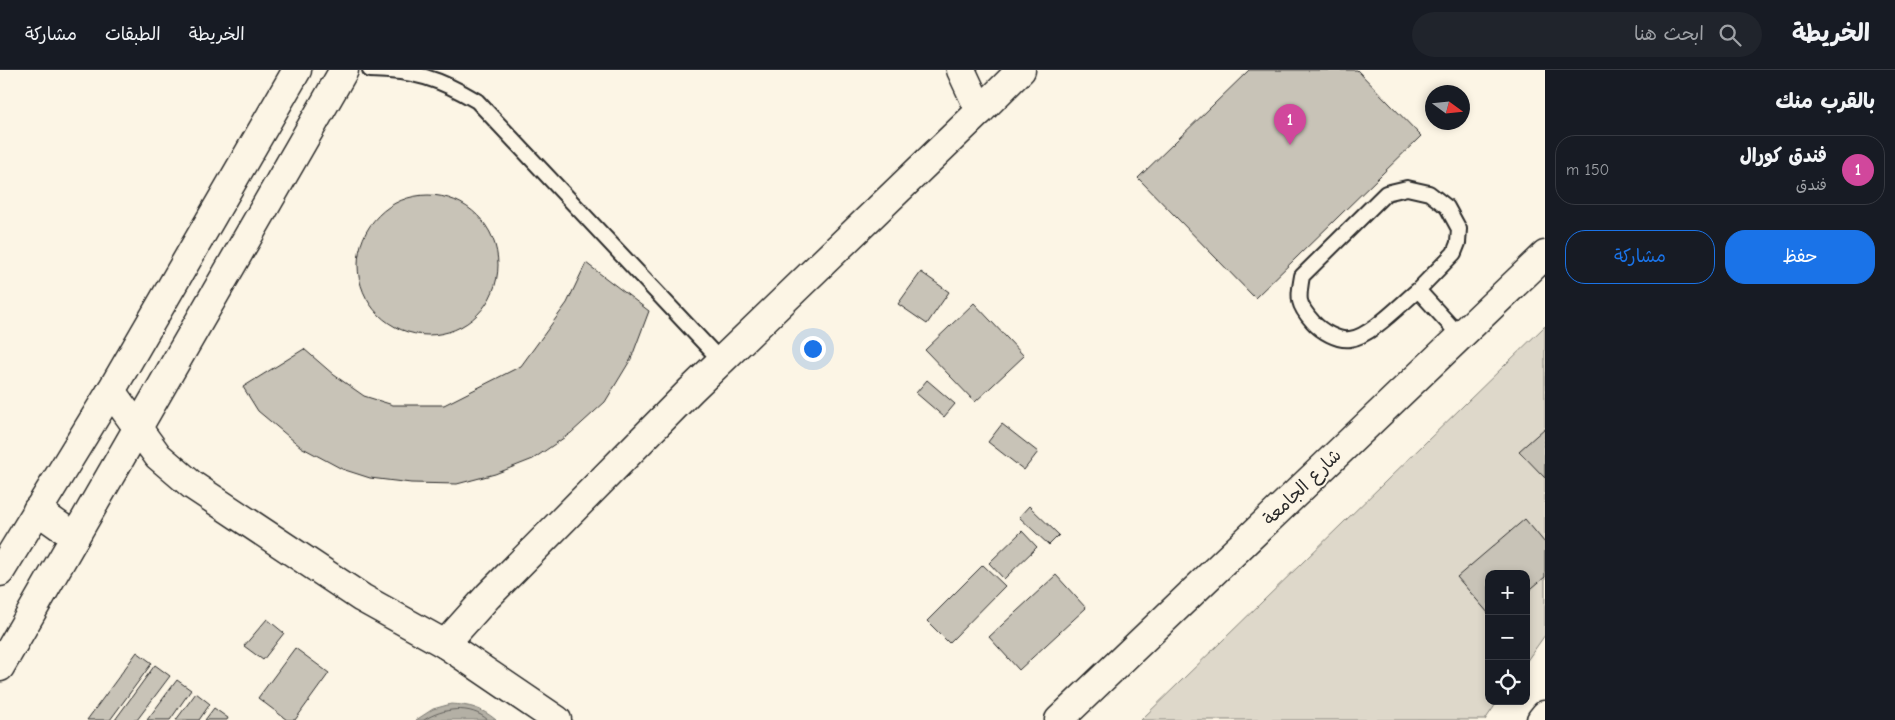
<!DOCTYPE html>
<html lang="ar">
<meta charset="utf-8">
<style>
:root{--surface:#171b24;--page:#20242c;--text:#f1f3f6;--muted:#9ea1a6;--line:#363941;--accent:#1a73e8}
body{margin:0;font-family:"Comic Neue","Playpen Sans Arabic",sans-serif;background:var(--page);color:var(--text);direction:rtl}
.controls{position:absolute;right:15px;bottom:15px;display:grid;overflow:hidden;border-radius:10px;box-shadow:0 2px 8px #0003}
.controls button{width:45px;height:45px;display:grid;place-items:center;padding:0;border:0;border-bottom:1px solid var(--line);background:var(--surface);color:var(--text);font:25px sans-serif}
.compass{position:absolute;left:1425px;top:15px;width:45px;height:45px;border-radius:50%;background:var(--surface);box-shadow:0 2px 8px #0003;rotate:105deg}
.you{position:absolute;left:812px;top:278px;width:18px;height:18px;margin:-12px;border:4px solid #fff;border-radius:50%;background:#1a73e8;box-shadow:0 0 0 8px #1a73e833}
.badge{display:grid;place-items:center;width:32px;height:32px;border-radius:50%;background:var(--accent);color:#fff;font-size:16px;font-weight:700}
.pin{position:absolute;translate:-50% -41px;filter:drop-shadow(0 1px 2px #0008)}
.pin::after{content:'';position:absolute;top:26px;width:18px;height:15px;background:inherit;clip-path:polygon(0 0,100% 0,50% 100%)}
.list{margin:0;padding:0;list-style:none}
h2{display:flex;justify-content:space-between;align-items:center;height:65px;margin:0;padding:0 20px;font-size:21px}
h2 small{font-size:16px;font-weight:400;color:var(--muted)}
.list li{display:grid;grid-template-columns:32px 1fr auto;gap:15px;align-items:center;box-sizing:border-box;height:70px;margin:0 10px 10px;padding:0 10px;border:1px solid var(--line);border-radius:20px}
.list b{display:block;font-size:19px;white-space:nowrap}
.list p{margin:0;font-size:16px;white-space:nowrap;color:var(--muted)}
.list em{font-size:16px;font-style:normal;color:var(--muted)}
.actions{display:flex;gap:10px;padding:15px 20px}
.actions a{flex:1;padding:11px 0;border:1px solid var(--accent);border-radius:20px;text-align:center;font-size:18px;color:var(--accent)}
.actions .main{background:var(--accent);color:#fff}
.icon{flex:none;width:28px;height:28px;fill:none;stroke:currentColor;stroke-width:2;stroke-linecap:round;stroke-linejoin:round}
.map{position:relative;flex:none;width:1545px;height:650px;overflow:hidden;direction:ltr}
header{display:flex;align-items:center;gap:30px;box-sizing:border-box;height:70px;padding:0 25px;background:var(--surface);border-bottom:1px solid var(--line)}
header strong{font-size:24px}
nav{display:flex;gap:28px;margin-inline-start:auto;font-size:18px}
.search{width:350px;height:45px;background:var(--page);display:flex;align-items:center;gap:12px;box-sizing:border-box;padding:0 18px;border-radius:28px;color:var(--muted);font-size:19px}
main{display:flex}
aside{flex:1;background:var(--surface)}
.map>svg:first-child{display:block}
.green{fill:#ded8ca;stroke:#84827a}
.water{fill:#b4b0a5;stroke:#7d7b74}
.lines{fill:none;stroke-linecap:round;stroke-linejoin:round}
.shore{stroke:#62605c;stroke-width:1}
.building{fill:#c8c3b7;stroke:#2b2b2b}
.lane-casing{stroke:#2b2b2b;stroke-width:18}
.street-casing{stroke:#2b2b2b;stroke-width:31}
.secondary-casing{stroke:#2b2b2b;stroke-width:31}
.primary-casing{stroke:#2b2b2b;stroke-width:31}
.lane{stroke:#fcf5e5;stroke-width:14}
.street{stroke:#fcf5e5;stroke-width:28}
.secondary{stroke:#fcf5e5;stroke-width:28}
.primary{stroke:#fcf5e5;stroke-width:28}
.labels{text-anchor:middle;stroke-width:4;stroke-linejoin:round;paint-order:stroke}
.street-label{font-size:18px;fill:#2b2b2b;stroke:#fcf5e5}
</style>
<header>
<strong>الخريطة</strong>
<div class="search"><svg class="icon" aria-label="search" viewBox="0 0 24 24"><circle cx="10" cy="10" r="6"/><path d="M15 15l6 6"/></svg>ابحث هنا</div>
<nav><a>الخريطة</a><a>الطبقات</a><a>مشاركة</a></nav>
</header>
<main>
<aside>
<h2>بالقرب منك<small></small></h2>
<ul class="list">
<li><span class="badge" style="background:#d1479c">1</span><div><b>فندق كورال</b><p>فندق</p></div><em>150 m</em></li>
</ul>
<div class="actions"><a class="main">حفظ</a><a>مشاركة</a></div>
</aside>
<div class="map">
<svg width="1545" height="650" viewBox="0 0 1545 650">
<rect width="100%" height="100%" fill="#fcf5e5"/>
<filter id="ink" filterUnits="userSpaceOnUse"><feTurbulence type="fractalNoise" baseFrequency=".02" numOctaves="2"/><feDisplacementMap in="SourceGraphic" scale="10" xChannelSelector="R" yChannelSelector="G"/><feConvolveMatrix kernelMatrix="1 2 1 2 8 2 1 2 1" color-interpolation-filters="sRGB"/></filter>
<g filter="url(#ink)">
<!-- green -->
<polygon class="green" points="1545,256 1545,565 1526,592 1526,504 1489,504 1489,631 1498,631 1485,650 1141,650"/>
<!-- water -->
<path class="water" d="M451,634c18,1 31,4 45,16h-80l17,-11z"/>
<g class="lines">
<!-- shore -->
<path class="shore" d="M424,650c19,-12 46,-16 64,0"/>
</g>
<!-- building -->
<g class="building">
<polygon points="1249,0 1357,0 1421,66 1255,228 1138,108"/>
<circle cx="428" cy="195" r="70"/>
<polygon points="586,193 649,241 631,289 605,332 571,363 533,389 495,404 457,414 411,413 370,408 342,399 301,377 258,341 243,317 304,279 334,305 364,326 393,335 444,335 521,296 567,233"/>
<polygon points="921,202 949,222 927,254 898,234"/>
<polygon points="974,233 1024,286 975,332 925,280"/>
<polygon points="927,310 955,334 944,347 916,323"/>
<polygon points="1002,354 1038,382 1024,400 988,372"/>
<polygon points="1545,358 1545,408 1519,381"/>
<polygon points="1029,436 1059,465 1049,475 1019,447"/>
<polygon points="1525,449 1545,473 1545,507 1526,523 1526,504 1489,504 1489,544 1457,507"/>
<polygon points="1022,461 1037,477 1004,509 989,493"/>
<polygon points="983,495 1005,516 949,573 927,551"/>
<polygon points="1056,505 1086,538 1019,600 989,567"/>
<polygon points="267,549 284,563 263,590 244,576"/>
<polygon points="295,578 329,603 295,650 287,650 258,628"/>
<polygon points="137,582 152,593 110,650 87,650"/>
<polygon points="155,595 170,606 137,650 115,650"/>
<polygon points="177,610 191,620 170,650 147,650"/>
<polygon points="196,623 210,634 199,650 176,650"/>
<polygon points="214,638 228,648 227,650 205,650"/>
</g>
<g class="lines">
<!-- lane casing -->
<g class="lane-casing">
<g id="lane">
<path d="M370,0c45,1 68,8 107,31l245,261"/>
<path d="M1418,220c-16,13 -48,47 -68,49 -12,2 -29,-8 -37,-17 -16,-18 -15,-23 -11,-46l84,-83 21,-5 22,5 18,14 12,22 -1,14 -4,10 -36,37 42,46"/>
</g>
</g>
<!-- street casing -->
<g class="street-casing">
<g id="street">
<polyline points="980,41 1021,0"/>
<polyline points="111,321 158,386 192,415 362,528 445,574 557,650"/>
<polyline points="37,440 75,467"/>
<polyline points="0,502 111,321 297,0"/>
<polyline points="445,574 488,526 691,320 980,41 961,0"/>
<polyline points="0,597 344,0"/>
</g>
</g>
<!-- secondary casing -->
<g class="secondary-casing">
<polyline id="secondary" points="1059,650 1545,185"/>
</g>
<!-- primary casing -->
<g class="primary-casing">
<polyline id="primary" points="1541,650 1545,645"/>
</g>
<!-- lane -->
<use href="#lane" class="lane"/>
<!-- street -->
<use href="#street" class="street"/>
<!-- secondary -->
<use href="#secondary" class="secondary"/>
<!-- primary -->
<use href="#primary" class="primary"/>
</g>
</g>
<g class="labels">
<!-- street labels -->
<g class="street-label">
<text transform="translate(1302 417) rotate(-44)" y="6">شارع الجامعة</text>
</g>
</g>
</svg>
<div class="controls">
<button>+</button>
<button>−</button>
<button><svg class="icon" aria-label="locate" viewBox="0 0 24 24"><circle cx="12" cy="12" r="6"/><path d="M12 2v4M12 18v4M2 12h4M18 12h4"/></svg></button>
</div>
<svg class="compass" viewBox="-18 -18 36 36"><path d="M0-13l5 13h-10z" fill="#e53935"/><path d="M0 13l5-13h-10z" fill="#9ea1a6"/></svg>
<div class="you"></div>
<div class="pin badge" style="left:1290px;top:75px;background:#d1479c">1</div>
</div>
</main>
